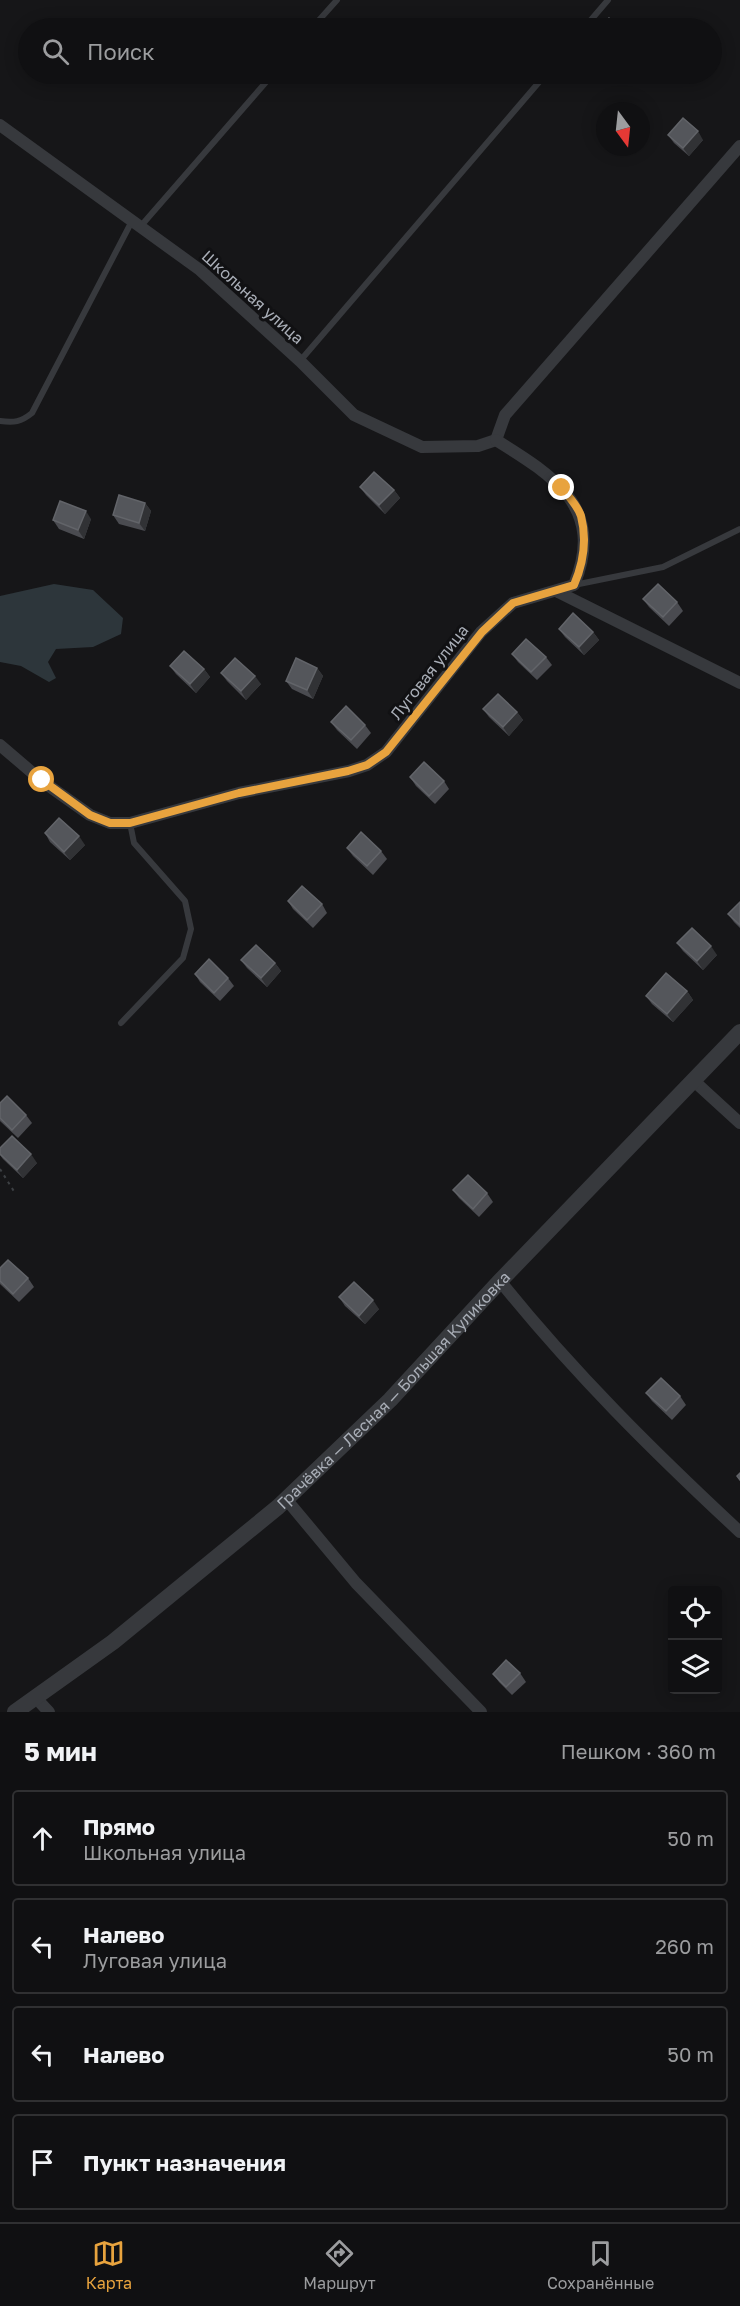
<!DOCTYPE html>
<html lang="ru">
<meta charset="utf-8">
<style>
:root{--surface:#101012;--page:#19191b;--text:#f1f3f6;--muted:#9c9d9f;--line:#303032;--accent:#e8a33e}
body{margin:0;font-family:"Golos Text",sans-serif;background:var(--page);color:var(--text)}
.controls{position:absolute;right:18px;bottom:18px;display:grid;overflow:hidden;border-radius:6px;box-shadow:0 3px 15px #0003}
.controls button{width:54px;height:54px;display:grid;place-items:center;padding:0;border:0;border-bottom:2px solid var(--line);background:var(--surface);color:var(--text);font:30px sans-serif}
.compass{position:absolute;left:596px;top:102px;width:54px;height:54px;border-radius:50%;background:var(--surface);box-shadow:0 3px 15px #0003;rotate:165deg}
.stop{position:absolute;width:18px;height:18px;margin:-14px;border:4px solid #e8a33e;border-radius:50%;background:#fff}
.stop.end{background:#e8a33e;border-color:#fff;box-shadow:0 2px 6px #0008}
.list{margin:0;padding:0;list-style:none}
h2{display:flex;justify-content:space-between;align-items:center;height:78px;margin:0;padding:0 24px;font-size:26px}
h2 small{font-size:20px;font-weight:400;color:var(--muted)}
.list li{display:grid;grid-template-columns:39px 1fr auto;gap:18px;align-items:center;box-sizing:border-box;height:96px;margin:0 12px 12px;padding:0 12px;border:2px solid var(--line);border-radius:6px}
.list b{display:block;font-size:22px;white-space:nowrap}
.list p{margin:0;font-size:20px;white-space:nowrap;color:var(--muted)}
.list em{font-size:20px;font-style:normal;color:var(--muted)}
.icon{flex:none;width:33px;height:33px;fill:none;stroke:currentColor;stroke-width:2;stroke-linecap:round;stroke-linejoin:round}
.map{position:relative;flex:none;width:740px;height:1712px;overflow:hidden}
.search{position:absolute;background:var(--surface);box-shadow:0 3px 15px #0003;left:18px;right:18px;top:18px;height:66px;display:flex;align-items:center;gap:15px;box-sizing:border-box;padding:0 21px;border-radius:33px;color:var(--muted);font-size:22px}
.sheet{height:510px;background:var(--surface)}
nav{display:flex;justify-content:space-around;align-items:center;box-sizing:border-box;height:84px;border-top:2px solid var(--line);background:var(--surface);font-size:16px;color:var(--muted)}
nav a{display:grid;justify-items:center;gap:3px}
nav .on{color:var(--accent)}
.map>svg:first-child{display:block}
.water{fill:#2d363b}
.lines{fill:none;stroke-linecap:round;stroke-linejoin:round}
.path{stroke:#3d4044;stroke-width:2;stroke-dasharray:3 4.5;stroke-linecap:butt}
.service{stroke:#37393d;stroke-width:6}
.minor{stroke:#37393d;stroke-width:12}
.tertiary{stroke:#37393d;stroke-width:16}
.wall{fill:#4a4b50}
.shaded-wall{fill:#313235}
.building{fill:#54565b;stroke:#626469;stroke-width:1.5}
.route{stroke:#e8a33e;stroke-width:8}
.labels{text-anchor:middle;stroke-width:6;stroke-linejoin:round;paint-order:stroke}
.street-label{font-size:16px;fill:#a9aeb7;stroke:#111113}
</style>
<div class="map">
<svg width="740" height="1712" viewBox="0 0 740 1712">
<rect width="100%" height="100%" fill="#161618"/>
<!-- water -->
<polygon class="water" points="54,584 93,590 123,618 121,634 93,647 56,649 48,662 56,678 49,682 21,666 0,662 0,596"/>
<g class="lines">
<!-- path -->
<polyline class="path" points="0,1169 15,1193"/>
<!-- service -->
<g class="service">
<polyline points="312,28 337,0"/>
<polyline points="584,28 608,0"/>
<polyline points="140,227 273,74"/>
<polyline points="300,361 546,74"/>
<path d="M0,421c14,2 21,1 32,-8l100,-192"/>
<polyline points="574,585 663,567 740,529"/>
<polyline points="121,1023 183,958 191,929 185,901 134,843 130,823"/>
</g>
<!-- minor -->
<g class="minor">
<polyline points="0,125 200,270 300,361 354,415 422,447 478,446 496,440"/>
<polyline points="496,440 505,415 740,146"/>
<polyline points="558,592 740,683"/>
<path d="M0,745l42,36 48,34 20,8h20l109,-30 110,-22 18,-6 19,-13 95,-120 32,-29 61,-18c32,-77 -20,-109 -78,-145"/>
<polyline points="694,1081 740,1123"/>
<path d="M500,1281c73,91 155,172 240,251"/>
<polyline points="286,1499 356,1583 481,1712"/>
<polyline points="35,1697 49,1712"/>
</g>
<!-- tertiary -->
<path class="tertiary" id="s1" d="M15,1712l98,-70 165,-135 112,-107 110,-119 240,-249"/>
</g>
<!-- wall -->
<g class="wall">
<polygon points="668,135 703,140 689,156 674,143"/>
<polygon points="360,487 394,490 400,498 385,514 366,495"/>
<polygon points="145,503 151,511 145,531 119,524 113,515"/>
<polygon points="91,519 84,539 59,529 53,520"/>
<polygon points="643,599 677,602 683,611 669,626 649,607"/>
<polygon points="559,629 593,632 599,640 584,655 565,637"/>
<polygon points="512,654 546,657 552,665 537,680 518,662"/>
<polygon points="170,666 204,669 210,677 196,693 176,674"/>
<polygon points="317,668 323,676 313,699 292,689 286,681"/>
<polygon points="221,673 261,684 246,700 227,681"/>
<polygon points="483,709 517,712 523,720 509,736 489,717"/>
<polygon points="331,722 365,725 371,733 357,749 337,730"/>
<polygon points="410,777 444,781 449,789 435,804 416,786"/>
<polygon points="45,833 85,845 70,860 50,842"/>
<polygon points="347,848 381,851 387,859 373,875 353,856"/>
<polygon points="288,901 322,904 327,913 313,928 293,909"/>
<polygon points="740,902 740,928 734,922 728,914"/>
<polygon points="677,943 717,955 703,970 683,951"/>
<polygon points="241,960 275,963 281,971 267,987 247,968"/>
<polygon points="195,974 228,978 234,986 220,1001 200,982"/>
<polygon points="687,991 693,1000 673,1022 652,1004 646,996"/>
<polygon points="0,1103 26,1115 32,1123 18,1138 0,1121"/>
<polygon points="0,1148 37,1163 23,1178 3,1159 0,1155"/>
<polygon points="453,1190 487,1193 493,1202 479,1217 459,1198"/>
<polygon points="0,1268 28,1278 34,1287 19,1302 0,1284"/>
<polygon points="339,1297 379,1309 365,1324 345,1306"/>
<polygon points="646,1393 680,1396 686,1405 672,1420 652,1401"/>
<polygon points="520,1673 526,1682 512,1695 499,1682 493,1674"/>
</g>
<!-- shaded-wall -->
<g class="shaded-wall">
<polygon points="698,131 703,140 689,156 683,148"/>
<polygon points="394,490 400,498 385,514 379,505"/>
<polygon points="145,503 151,511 145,531 139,523"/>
<polygon points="86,511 91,519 84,539 78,530"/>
<polygon points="593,632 599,640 584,655 579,647"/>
<polygon points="317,668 323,676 313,699 307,690"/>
<polygon points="204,669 210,677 196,693 190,684"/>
<polygon points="255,676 261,684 246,700 241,691"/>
<polygon points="517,712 523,720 509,736 503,727"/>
<polygon points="79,836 85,845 70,860 64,852"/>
<polygon points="711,946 717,955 703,970 697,961"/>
<polygon points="275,963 281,971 267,987 261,978"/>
<polygon points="687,991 693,1000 673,1022 667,1014"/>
<polygon points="31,1154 37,1163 23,1178 17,1170"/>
<polygon points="373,1300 379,1309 365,1324 359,1316"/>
</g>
<!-- building -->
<g class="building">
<polygon points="609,18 622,28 600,28"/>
<polygon points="683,118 698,131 683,148 668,135"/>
<polygon points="374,472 394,490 379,505 360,487"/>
<polygon points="119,495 145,503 139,523 113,515"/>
<polygon points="60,501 86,511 78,530 53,520"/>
<polygon points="658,584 677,602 663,617 643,599"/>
<polygon points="573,613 593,632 579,647 559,629"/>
<polygon points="526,639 546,657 531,672 512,654"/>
<polygon points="184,651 204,669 190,684 170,666"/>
<polygon points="235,658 255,676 241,691 221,673"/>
<polygon points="296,658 317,668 307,690 286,681"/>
<polygon points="498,694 517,712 503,727 483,709"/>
<polygon points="346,706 365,725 351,740 331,722"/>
<polygon points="424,762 444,781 429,796 410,777"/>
<polygon points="59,818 79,836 64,852 45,833"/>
<polygon points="361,832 381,851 367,866 347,848"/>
<polygon points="302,886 322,904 307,920 288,901"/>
<polygon points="740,902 740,925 728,914"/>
<polygon points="692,928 711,946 697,961 677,943"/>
<polygon points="256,945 275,963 261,978 241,960"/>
<polygon points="209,959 228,978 214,993 195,974"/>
<polygon points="666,973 687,991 667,1014 646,996"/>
<polygon points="7,1096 26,1115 12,1130 0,1118 0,1103"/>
<polygon points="12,1136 31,1154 17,1170 0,1154 0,1148"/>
<polygon points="468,1175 487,1193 473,1209 453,1190"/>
<polygon points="8,1260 28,1278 13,1294 0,1281 0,1268"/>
<polygon points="354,1282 373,1300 359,1316 339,1297"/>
<polygon points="661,1378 680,1396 666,1411 646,1393"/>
<polygon points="740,1473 740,1480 737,1476"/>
<polygon points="506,1660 520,1673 506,1687 493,1674"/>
</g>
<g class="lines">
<!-- route -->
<path class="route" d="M42,780l48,35 20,8h20l109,-30 109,-22 19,-6 19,-13 96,-120 31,-29 61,-18c9,-21 13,-46 7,-69 -3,-10 -13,-20 -19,-28"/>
</g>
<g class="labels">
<!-- street labels -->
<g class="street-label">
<text transform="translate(253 297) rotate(42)" y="6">Школьная улица</text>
<text transform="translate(429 672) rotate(-52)" y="6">Луговая улица</text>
<text dy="6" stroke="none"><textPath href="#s1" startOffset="498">Грачёвка — Лесная — Большая Куликовка</textPath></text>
</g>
</g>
</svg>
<div class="controls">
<button><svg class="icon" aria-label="locate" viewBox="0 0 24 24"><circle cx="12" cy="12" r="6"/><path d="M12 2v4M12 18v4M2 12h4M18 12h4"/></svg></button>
<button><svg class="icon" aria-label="layers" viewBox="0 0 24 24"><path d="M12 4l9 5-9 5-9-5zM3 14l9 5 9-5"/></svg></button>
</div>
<svg class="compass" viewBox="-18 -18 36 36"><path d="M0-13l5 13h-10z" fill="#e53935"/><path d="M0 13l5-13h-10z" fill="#9c9d9f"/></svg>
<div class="stop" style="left:42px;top:780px"></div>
<div class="stop end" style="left:562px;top:488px"></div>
<div class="search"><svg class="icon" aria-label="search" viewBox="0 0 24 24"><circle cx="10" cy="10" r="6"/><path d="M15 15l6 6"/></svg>Поиск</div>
</div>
<section class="sheet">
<h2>5 мин<small>Пешком · 360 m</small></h2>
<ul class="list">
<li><svg class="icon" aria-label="ahead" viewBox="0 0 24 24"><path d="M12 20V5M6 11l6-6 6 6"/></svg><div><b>Прямо</b><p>Школьная улица</p></div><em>50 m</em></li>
<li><svg class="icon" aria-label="left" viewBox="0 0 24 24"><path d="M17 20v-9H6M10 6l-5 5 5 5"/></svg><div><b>Налево</b><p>Луговая улица</p></div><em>260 m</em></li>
<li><svg class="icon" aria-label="left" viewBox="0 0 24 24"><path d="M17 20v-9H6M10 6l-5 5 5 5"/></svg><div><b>Налево</b></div><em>50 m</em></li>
<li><svg class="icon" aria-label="arrive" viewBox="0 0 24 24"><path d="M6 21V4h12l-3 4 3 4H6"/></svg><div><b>Пункт назначения</b></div></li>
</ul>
</section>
<nav>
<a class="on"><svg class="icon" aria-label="map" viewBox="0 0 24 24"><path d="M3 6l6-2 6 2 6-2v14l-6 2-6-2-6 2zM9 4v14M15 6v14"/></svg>Карта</a>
<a><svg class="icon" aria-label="directions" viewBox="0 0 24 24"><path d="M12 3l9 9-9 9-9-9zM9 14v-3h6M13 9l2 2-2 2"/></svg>Маршрут</a>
<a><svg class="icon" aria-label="saved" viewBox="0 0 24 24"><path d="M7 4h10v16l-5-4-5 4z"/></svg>Сохранённые</a>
</nav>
